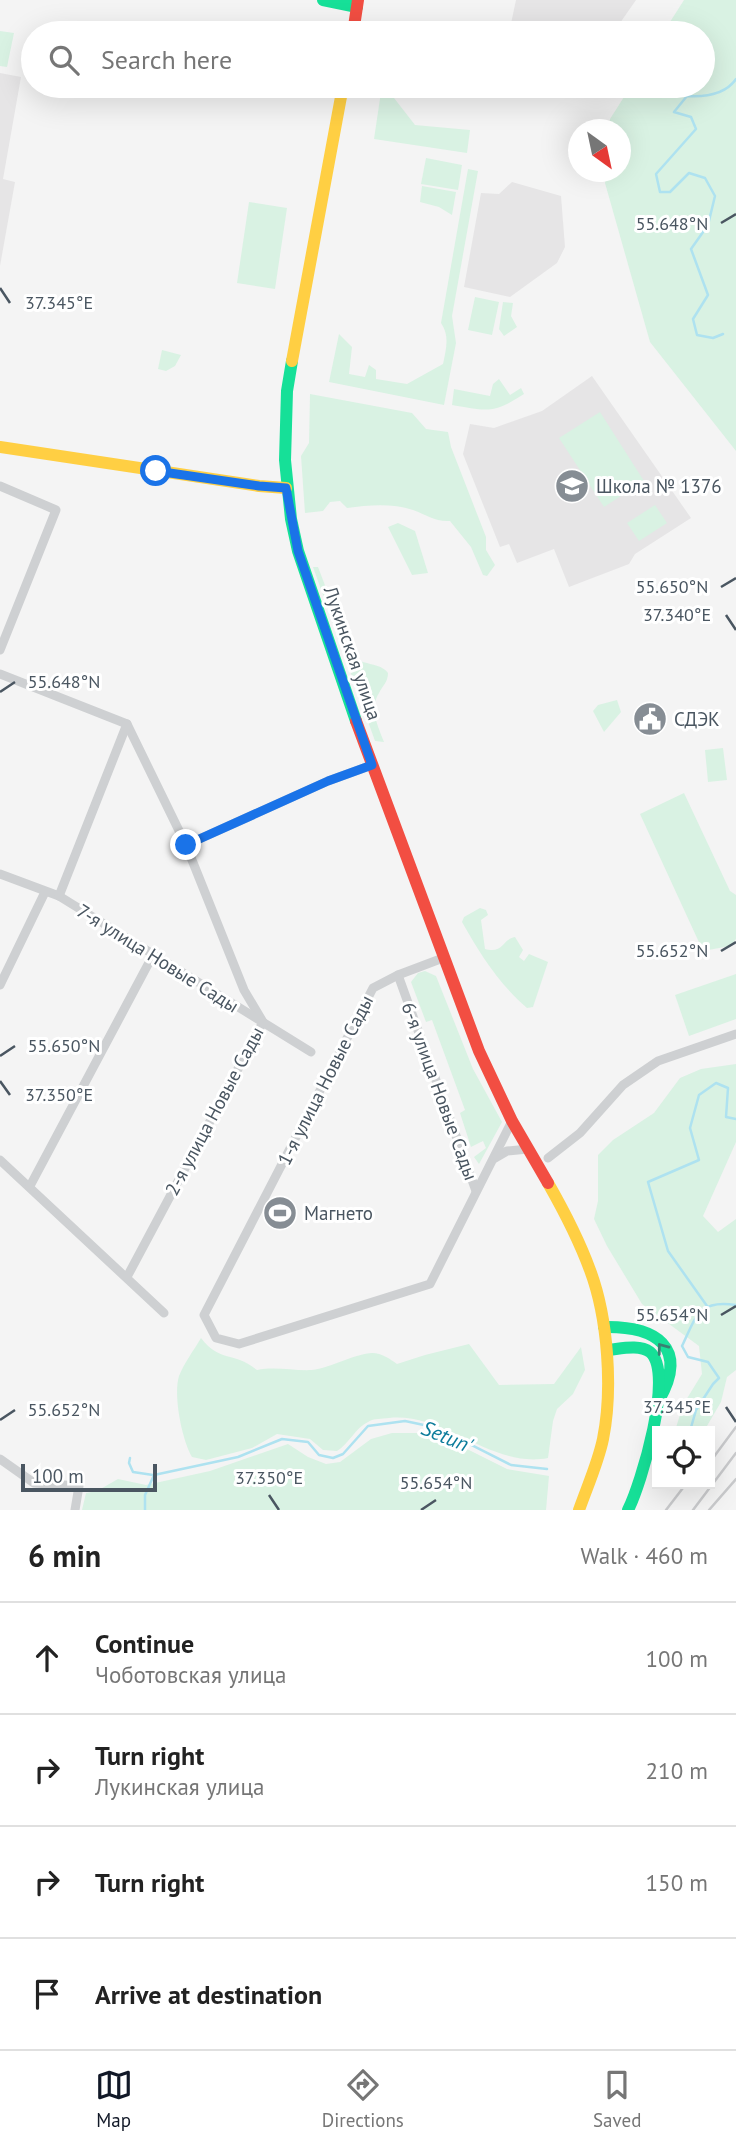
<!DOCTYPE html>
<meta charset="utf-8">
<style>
:root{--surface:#fff;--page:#f2f2f2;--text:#222;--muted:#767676;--line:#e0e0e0;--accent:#111827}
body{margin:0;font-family:"PT Sans",sans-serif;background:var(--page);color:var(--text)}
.controls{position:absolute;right:21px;bottom:21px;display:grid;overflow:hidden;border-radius:0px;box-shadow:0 7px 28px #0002}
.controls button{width:63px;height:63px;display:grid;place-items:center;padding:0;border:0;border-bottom:2px solid var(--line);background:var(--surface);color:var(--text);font:35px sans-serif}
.compass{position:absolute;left:568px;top:119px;width:63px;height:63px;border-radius:50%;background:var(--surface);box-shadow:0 7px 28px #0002;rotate:147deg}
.scale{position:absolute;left:21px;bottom:18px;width:136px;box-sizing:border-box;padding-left:7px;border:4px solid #4a5661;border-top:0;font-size:19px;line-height:24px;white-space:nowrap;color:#4a5661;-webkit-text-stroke:5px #fff;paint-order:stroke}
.stop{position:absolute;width:21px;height:21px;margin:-16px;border:5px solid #1a73e8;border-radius:50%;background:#fff}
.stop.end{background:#1a73e8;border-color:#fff;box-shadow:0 2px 7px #0008}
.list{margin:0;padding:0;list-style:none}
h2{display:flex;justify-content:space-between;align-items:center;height:91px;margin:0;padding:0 28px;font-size:30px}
h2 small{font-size:23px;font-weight:400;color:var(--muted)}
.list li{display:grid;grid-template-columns:46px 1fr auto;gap:21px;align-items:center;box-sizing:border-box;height:112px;padding:0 28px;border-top:2px solid var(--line)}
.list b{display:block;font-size:26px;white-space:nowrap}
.list p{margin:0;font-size:23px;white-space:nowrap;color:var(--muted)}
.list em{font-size:23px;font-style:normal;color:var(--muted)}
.icon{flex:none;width:38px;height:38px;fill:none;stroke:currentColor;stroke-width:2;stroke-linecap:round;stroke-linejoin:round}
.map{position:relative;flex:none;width:736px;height:1510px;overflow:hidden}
.search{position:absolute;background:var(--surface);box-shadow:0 7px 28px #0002;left:21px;right:21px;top:21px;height:77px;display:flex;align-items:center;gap:18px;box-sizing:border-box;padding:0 24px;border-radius:38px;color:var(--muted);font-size:26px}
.sheet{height:539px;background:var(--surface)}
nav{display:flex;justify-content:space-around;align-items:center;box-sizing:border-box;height:98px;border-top:2px solid var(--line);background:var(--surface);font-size:19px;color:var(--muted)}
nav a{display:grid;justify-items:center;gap:4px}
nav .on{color:var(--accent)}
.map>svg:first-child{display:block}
.education{fill:#e6e5e6}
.green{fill:#d9f2e3}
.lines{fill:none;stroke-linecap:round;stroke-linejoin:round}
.stream{stroke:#aee2f0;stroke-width:2.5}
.street{stroke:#ced0d2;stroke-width:9}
.fast{stroke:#16e098;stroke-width:12}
.slow{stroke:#ffcf43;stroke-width:12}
.jam{stroke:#f24e42;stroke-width:12}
.rail{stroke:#c9cacc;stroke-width:2.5}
.oneway{stroke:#3a7f72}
.route{stroke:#1a73e8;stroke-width:9}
.ticks{fill:none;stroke:#4a5661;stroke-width:2.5}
.labels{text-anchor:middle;stroke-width:6;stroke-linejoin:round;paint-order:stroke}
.poi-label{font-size:19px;fill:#4a5661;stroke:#fff;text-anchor:start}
.street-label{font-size:19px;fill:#4a5661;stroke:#fff}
.water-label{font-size:21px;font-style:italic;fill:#0c7c9b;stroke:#fff}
.ticks-label{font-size:18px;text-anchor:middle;fill:#4a5661;stroke:#fff;stroke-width:6;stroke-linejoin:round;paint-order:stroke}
</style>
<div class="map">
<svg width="736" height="1510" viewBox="0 0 736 1510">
<rect width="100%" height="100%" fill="#f4f4f4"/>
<!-- education -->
<g class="education">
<polygon points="516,0 636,0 613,33 509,33"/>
<polygon points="0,73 21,77 3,179 15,182 0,266"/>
<polygon points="512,182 561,196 565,247 557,263 510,297 464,287 481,193 499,194"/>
<polygon points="592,376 691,518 635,554 629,564 569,587 554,549 517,563 509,544 500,547 463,454 470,424 494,428 542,411"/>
</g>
<!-- green -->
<g class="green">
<polygon points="684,0 736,0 736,451 650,342 605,183 606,172 620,172 620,130 609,129 610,119 631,86 703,86 703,33 663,33"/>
<polygon points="0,31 14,33 7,67 0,66"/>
<polygon points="387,89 415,125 470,130 467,153 374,139 381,92"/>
<polygon points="426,158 462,165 458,190 421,184"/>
<path d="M468,169l10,2 -26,145 4,27 -12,62 -115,-23 10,-48 13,13 -3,27 16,3 4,-12 7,5v9l31,5 36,-20c3,-15 7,-28 -2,-41z"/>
<polygon points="422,186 456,192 452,215 439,207 420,202"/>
<polygon points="249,202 287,208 275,289 237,283"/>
<polygon points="475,297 499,302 492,335 468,330"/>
<polygon points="503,302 513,303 511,316 517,327 504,336 499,329"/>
<polygon points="162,350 181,355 175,366 166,371 158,369"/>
<path d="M499,379l11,16 11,-7 3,6c-31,20 -36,17 -72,11l2,-16 36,7 3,-12z"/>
<path d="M310,394l102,19 14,16 22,3 3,15 35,90v13l9,15 -8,11 -4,-1 -12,-28 -21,-26c-15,1 -23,-6 -37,-11 -21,-7 -44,-5 -66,-2l-7,-7 -10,1 -7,9 -18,2 -4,-57 8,-13z"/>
<polygon points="600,412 644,481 604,507 559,438"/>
<polygon points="655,505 667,523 639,541 627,523"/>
<polygon points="398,523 415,531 428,573 412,575 388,527"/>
<path d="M313,567h5l34,89c11,10 28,6 36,17 0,9 -5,12 -9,20 -10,16 -1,33 5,49l-9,-1z"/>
<polygon points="617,700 621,712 604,732 593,711 598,705"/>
<polygon points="723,748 727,780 708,782 705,750"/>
<polygon points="684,793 730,891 736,895 736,939 730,946 703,951 640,814"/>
<path d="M480,908l6,2 2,5 -7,5 4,29c19,5 17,-10 30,-12l8,13 -4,7 5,4 5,-7 19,8 -15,45 -6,1c-28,-24 -47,-54 -65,-86l2,-5z"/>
<polygon points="425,971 436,976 473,1069 502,1122 479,1164 474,1157 486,1148 483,1141 471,1147 460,1113 465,1110 432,1020 426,1022 411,982 418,973"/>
<polygon points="736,974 736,1019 689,1036 675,995"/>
<polygon points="736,1064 736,1142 703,1216 718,1232 736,1219 736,1370 727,1377 721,1402 704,1431 675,1431 683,1405 702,1374 699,1346 642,1304 607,1246 594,1219 598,1201 598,1155 613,1140 654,1113 680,1078 701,1069"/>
<path d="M201,1338c19,25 33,13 56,32 18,-4 37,1 55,0 18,-2 45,-17 60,-17 10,0 18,6 25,11l28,-9 44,-11 30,41 55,-1 27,-37 4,23 -12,24 -16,15 -4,12 -5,37c-57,11 -103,-46 -159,-40 -7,1 -15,0 -21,4 -13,6 -19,22 -31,29l-14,-1 -13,-11 -33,-5 -25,14 -46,12 -14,-3c-10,-17 -19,-62 -13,-81 5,-13 15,-26 22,-38z"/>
<polygon points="392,1433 428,1433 449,1440 507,1469 549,1476 546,1510 82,1510 86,1493 97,1491 118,1479 146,1485 210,1471 288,1444 308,1457 326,1464 340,1462 371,1439"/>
</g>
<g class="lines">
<!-- stream -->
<g class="stream">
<path d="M723,334l-10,4 -16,-3 -4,-16 15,-24 -17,-46 17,-24 7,-29 -10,-18 -16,-5 -19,19h-10l-4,-18 40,-45 -5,-12 -17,-5 13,-16c17,1 38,-1 49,-17"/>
<polyline points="707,1306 668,1251 648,1182 699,1160 690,1128 699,1095 716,1083 728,1088 726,1117 736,1119"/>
<path d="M690,1431l6,-21 17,-26 6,-6 -11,-16 -20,-5 -6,-11c14,-29 16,-47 54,-41"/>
<polyline points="130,1458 129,1463 133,1472 153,1475"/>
<polyline points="145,1510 145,1495 154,1475 238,1457 282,1439 308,1442 319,1455 333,1458 343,1454 368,1426 405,1421 438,1428 511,1465 547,1469"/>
</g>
<!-- street -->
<g class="street">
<polyline points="0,486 56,510 0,650"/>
<polyline points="0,674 127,724 186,845 244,990 263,1022 127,1277"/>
<polyline points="186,845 328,781 372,765"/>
<polyline points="0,874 59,896 311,1052"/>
<polyline points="59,896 127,724"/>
<polyline points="443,958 398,975 373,988 204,1315 216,1338 239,1344 430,1284 512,1121"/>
<polyline points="398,975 476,1191"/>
<polyline points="0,985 45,892"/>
<polyline points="495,1158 507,1151 528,1149"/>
<polyline points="548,1158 580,1133 623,1085 658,1061 736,1034"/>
<polyline points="0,1160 164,1313"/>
<polyline points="30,1186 153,955"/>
<polyline points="0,1459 34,1483 79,1486 75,1510"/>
</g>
<!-- fast -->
<g class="fast">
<polyline points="323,0 357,7"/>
<polyline points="292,361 287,391 285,460 291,519 298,551 356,721"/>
<path d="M604,1327c52,-1 85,20 55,73"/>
<path d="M607,1350c13,-1 32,-6 43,2 25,21 -9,132 -22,158"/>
</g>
<!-- slow -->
<g class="slow">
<polyline points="292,361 343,86"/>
<polyline points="0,447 259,486 286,488"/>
<path d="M548,1183c16,28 31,57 42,87 18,48 23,119 13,169 -5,24 -16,48 -24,71"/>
</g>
<!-- jam -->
<g class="jam">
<polyline points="353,33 358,0"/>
<polyline points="356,721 479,1051 512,1121 548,1183"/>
</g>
<!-- rail -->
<g class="rail">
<polyline points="710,1462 736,1427"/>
<polyline points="666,1510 686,1484"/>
<polyline points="693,1510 736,1453"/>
<polyline points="709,1510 736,1479"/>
</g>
</g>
<!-- one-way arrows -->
<defs><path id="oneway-chevron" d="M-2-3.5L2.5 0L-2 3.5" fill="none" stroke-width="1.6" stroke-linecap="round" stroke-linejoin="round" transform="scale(1.75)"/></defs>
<use class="oneway" href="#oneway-chevron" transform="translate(662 1348) rotate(-127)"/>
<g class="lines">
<!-- route -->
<polyline class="route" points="156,471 259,486 286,488 298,551 372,765 328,781 186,845"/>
</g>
<!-- ticks -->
<path class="ticks" d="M721,223l15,-9M0,288l10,15M721,587l15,-9M726,615l10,15M0,692l15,-10M721,951l15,-9M0,1056l15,-10M0,1081l10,14M721,1315l15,-9M726,1407l10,15M0,1420l15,-10M269,1495l10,15M421,1510l15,-10"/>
<!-- icons -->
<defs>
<g id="school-disc" transform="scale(1.75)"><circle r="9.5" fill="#868d94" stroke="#fff"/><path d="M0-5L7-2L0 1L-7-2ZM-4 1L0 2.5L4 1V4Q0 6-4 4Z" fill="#fff"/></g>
<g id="civic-disc" transform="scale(1.75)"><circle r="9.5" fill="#868d94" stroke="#fff"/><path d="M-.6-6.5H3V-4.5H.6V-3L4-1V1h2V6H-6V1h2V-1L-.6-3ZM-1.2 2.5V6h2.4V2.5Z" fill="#fff"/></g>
<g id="stadium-disc" transform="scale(1.75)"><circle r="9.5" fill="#868d94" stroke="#fff"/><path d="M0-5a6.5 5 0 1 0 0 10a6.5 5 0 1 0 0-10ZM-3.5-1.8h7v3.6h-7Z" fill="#fff"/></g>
</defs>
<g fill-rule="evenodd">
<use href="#school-disc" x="572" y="486"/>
<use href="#civic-disc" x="650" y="719"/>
<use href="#stadium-disc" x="280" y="1213"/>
</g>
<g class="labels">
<!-- poi labels -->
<g class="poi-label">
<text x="596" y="493">Школа № 1376</text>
<text x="674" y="726">СДЭК</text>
<text x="304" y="1220">Магнето</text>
</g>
<!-- street labels -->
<g class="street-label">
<text transform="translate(353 653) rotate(71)" y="7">Лукинская улица</text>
<text transform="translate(158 958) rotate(32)" y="7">7-я улица Новые Сады</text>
<text transform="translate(325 1080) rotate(-63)" y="7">1-я улица Новые Сады</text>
<text transform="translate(440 1091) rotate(70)" y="7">6-я улица Новые Сады</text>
<text transform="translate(214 1111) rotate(-62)" y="7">2-я улица Новые Сады</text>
</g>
<!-- water labels -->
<g class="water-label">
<text transform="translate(447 1437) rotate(22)" y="7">Setun'</text>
</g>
</g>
<g class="ticks-label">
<text x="672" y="230">55.648°N</text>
<text x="59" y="309">37.345°E</text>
<text x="672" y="593">55.650°N</text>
<text x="677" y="621">37.340°E</text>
<text x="64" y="688">55.648°N</text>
<text x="672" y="957">55.652°N</text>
<text x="64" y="1052">55.650°N</text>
<text x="59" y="1101">37.350°E</text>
<text x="672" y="1321">55.654°N</text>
<text x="677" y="1413">37.345°E</text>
<text x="64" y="1416">55.652°N</text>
<text x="269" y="1484">37.350°E</text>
<text x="436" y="1489">55.654°N</text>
</g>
</svg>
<div class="controls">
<button><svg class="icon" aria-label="locate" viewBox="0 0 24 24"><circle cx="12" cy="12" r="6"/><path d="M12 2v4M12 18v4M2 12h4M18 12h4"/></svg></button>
</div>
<svg class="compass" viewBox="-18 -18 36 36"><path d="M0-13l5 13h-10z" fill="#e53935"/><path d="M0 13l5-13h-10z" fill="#767676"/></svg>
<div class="scale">100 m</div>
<div class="stop" style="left:156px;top:471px"></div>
<div class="stop end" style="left:186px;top:845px"></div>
<div class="search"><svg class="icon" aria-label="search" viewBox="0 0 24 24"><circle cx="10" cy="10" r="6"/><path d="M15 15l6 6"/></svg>Search here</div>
</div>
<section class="sheet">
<h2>6 min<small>Walk · 460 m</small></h2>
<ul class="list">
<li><svg class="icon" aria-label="ahead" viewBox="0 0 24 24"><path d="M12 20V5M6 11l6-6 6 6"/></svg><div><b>Continue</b><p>Чоботовская улица</p></div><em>100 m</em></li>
<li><svg class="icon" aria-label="right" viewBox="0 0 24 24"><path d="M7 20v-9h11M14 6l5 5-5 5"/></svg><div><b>Turn right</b><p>Лукинская улица</p></div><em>210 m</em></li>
<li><svg class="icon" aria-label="right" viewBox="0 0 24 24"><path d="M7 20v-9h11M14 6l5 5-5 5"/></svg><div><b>Turn right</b></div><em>150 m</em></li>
<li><svg class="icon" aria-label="arrive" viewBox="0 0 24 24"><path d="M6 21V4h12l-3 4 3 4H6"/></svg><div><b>Arrive at destination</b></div></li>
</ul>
</section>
<nav>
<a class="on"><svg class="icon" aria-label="map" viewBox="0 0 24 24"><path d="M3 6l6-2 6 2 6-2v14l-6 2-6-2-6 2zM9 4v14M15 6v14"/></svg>Map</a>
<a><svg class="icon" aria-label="directions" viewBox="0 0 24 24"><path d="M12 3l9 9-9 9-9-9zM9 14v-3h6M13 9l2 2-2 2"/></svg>Directions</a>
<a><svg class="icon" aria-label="saved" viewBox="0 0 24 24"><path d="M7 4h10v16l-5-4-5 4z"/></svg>Saved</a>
</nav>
